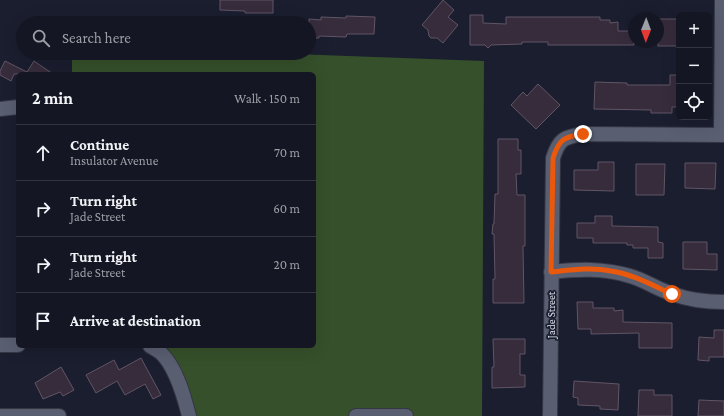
<!DOCTYPE html>
<meta charset="utf-8">
<style>
:root{--surface:#141623;--page:#1d1f2b;--text:#f1f3f6;--muted:#9d9fa6;--line:#333541}
body{margin:0;font-family:"Crimson Pro",serif;background:var(--page);color:var(--text)}
.controls{position:absolute;right:12px;top:12px;display:grid;overflow:hidden;border-radius:6px;box-shadow:0 4px 16px #0002}
.controls button{width:36px;height:36px;display:grid;place-items:center;padding:0;border:0;border-bottom:1px solid var(--line);background:var(--surface);color:var(--text);font:20px sans-serif}
.compass{position:absolute;left:628px;top:12px;width:36px;height:36px;border-radius:50%;background:var(--surface);box-shadow:0 4px 16px #0002;rotate:181deg}
.stop{position:absolute;width:12px;height:12px;margin:-9px;border:3px solid #ea580c;border-radius:50%;background:#fff}
.stop.end{background:#ea580c;border-color:#fff;box-shadow:0 1px 4px #0008}
.list{margin:0;padding:0;list-style:none}
h2{display:flex;justify-content:space-between;align-items:center;height:52px;margin:0;padding:0 16px;font-size:17px}
h2 small{font-size:13px;font-weight:400;color:var(--muted)}
.list li{display:grid;grid-template-columns:26px 1fr auto;gap:12px;align-items:center;box-sizing:border-box;height:56px;padding:0 16px;border-top:1px solid var(--line)}
.list b{display:block;font-size:15px;white-space:nowrap}
.list p{margin:0;font-size:13px;white-space:nowrap;color:var(--muted)}
.list em{font-size:13px;font-style:normal;color:var(--muted)}
.icon{flex:none;width:22px;height:22px;fill:none;stroke:currentColor;stroke-width:2;stroke-linecap:round;stroke-linejoin:round}
.map{position:relative;flex:none;width:724px;height:416px;overflow:hidden}
.search{position:absolute;background:var(--surface);box-shadow:0 4px 16px #0002;left:16px;top:16px;width:300px;height:44px;display:flex;align-items:center;gap:10px;box-sizing:border-box;padding:0 14px;border-radius:22px;color:var(--muted);font-size:15px}
.panel{position:absolute;background:var(--surface);box-shadow:0 4px 16px #0002;left:16px;top:72px;width:300px;height:276px;border-radius:6px}
.map>svg:first-child{display:block}
.green{fill:#36502b}
.building{fill:#372c3c;stroke:#615566}
.lines{fill:none;stroke-linecap:round;stroke-linejoin:round}
.minor-casing{stroke:#353745;stroke-width:16}
.minor{stroke:#595e71;stroke-width:14}
.route{stroke:#ea580c;stroke-width:5}
.labels{text-anchor:middle;stroke-width:3.5;stroke-linejoin:round;paint-order:stroke}
.street-label{font-size:11px;fill:#dbdeea;stroke:#1a1e2f}
</style>
<div class="map">
<svg width="724" height="416" viewBox="0 0 724 416">
<rect width="100%" height="100%" fill="#1a1e2f"/>
<!-- green -->
<polygon class="green" points="72,53 267,53 484,61 482,416 189,416 171,366 149,346 314,346 314,74 72,74"/>
<!-- building -->
<g class="building">
<polygon points="220,0 273,0 273,13 245,13 245,11 220,10"/>
<polygon points="443,0 454,10 448,17 458,25 443,43 437,38 431,38 429,36 428,30 422,25"/>
<polygon points="470,15 483,15 483,23 506,24 506,17 600,17 600,20 610,20 610,23 618,22 618,31 634,31 634,45 548,45 548,42 522,42 522,44 491,45 488,48 485,45 470,45"/>
<polygon points="346,16 375,17 374,34 347,34 346,37 319,36 319,38 309,38 309,19 321,20 321,17 346,18"/>
<rect x="658" y="19" width="21" height="27"/>
<polygon points="5,61 27,72 34,61 53,74 14,74 11,81 0,75 0,71"/>
<polygon points="670,75 679,75 679,107 672,107 672,113 651,113 651,110 594,109 595,82 627,83 627,85 670,85"/>
<polygon points="538,84 560,105 536,129 511,105 523,92 527,96"/>
<polygon points="498,139 518,139 518,150 521,150 521,174 516,174 517,195 525,195 525,246 523,246 524,303 493,303 493,279 495,279 494,234 492,234 493,224 494,224 495,194 498,194"/>
<polygon points="598,162 614,162 614,191 574,190 574,170 598,170"/>
<polygon points="685,163 716,163 715,189 685,188"/>
<polygon points="636,164 665,164 664,195 636,195"/>
<polygon points="595,216 612,216 612,226 658,227 658,242 663,243 663,258 648,258 648,248 633,248 633,245 627,245 627,243 593,243 593,238 577,238 577,223 595,223"/>
<polygon points="683,242 707,242 707,254 717,254 717,270 683,269"/>
<polygon points="577,302 593,302 593,308 614,308 614,311 623,310 623,322 672,323 672,348 639,348 639,333 591,334 591,329 578,329"/>
<polygon points="714,330 724,330 724,357 709,357 709,361 698,360 699,337 714,338"/>
<polygon points="493,339 525,339 525,354 520,354 520,375 525,375 525,387 492,388 492,367 494,367"/>
<polygon points="141,358 161,395 153,399 145,384 125,395 117,381 96,393 86,375 114,360 119,370"/>
<polygon points="61,367 74,390 63,396 60,392 43,399 35,383"/>
<polygon points="574,381 619,384 618,410 600,409 600,406 578,405 578,398 573,397"/>
<polygon points="639,390 654,390 654,395 672,395 672,416 638,416"/>
<polygon points="699,400 724,401 724,416 698,416"/>
</g>
<g class="lines">
<!-- minor casing -->
<g class="minor-casing">
<g id="minor">
<polyline points="0,109 18,107"/>
<polyline points="721,135 722,0"/>
<path d="M551,272c27,-3 53,-4 79,4 15,4 28,14 43,18 16,6 33,8 51,8"/>
<polyline points="0,345 18,345"/>
<path d="M150,346c3,2 8,4 11,7 15,14 23,43 28,63"/>
<polyline points="0,416 59,416"/>
<polyline points="356,416 406,416"/>
<path d="M550,416l3,-258c6,-19 11,-21 30,-24l141,1"/>
</g>
</g>
<!-- minor -->
<use href="#minor" class="minor"/>
</g>
<g class="lines">
<!-- route -->
<path class="route" d="M583,134c-19,3 -24,5 -30,24l-2,114c20,-2 40,-5 60,-1 21,3 41,14 61,23"/>
</g>
<g class="labels">
<!-- street labels -->
<g class="street-label">
<text transform="translate(551 315) rotate(-90)" y="4">Jade Street</text>
</g>
</g>
</svg>
<div class="controls">
<button>+</button>
<button>−</button>
<button><svg class="icon" aria-label="locate" viewBox="0 0 24 24"><circle cx="12" cy="12" r="6"/><path d="M12 2v4M12 18v4M2 12h4M18 12h4"/></svg></button>
</div>
<svg class="compass" viewBox="-18 -18 36 36"><path d="M0-13l5 13h-10z" fill="#e53935"/><path d="M0 13l5-13h-10z" fill="#9d9fa6"/></svg>
<div class="stop" style="left:672px;top:294px"></div>
<div class="stop end" style="left:583px;top:134px"></div>
<div class="search"><svg class="icon" aria-label="search" viewBox="0 0 24 24"><circle cx="10" cy="10" r="6"/><path d="M15 15l6 6"/></svg>Search here</div>
<section class="panel">
<h2>2 min<small>Walk · 150 m</small></h2>
<ul class="list">
<li><svg class="icon" aria-label="ahead" viewBox="0 0 24 24"><path d="M12 20V5M6 11l6-6 6 6"/></svg><div><b>Continue</b><p>Insulator Avenue</p></div><em>70 m</em></li>
<li><svg class="icon" aria-label="right" viewBox="0 0 24 24"><path d="M7 20v-9h11M14 6l5 5-5 5"/></svg><div><b>Turn right</b><p>Jade Street</p></div><em>60 m</em></li>
<li><svg class="icon" aria-label="right" viewBox="0 0 24 24"><path d="M7 20v-9h11M14 6l5 5-5 5"/></svg><div><b>Turn right</b><p>Jade Street</p></div><em>20 m</em></li>
<li><svg class="icon" aria-label="arrive" viewBox="0 0 24 24"><path d="M6 21V4h12l-3 4 3 4H6"/></svg><div><b>Arrive at destination</b></div></li>
</ul>
</section>
</div>
